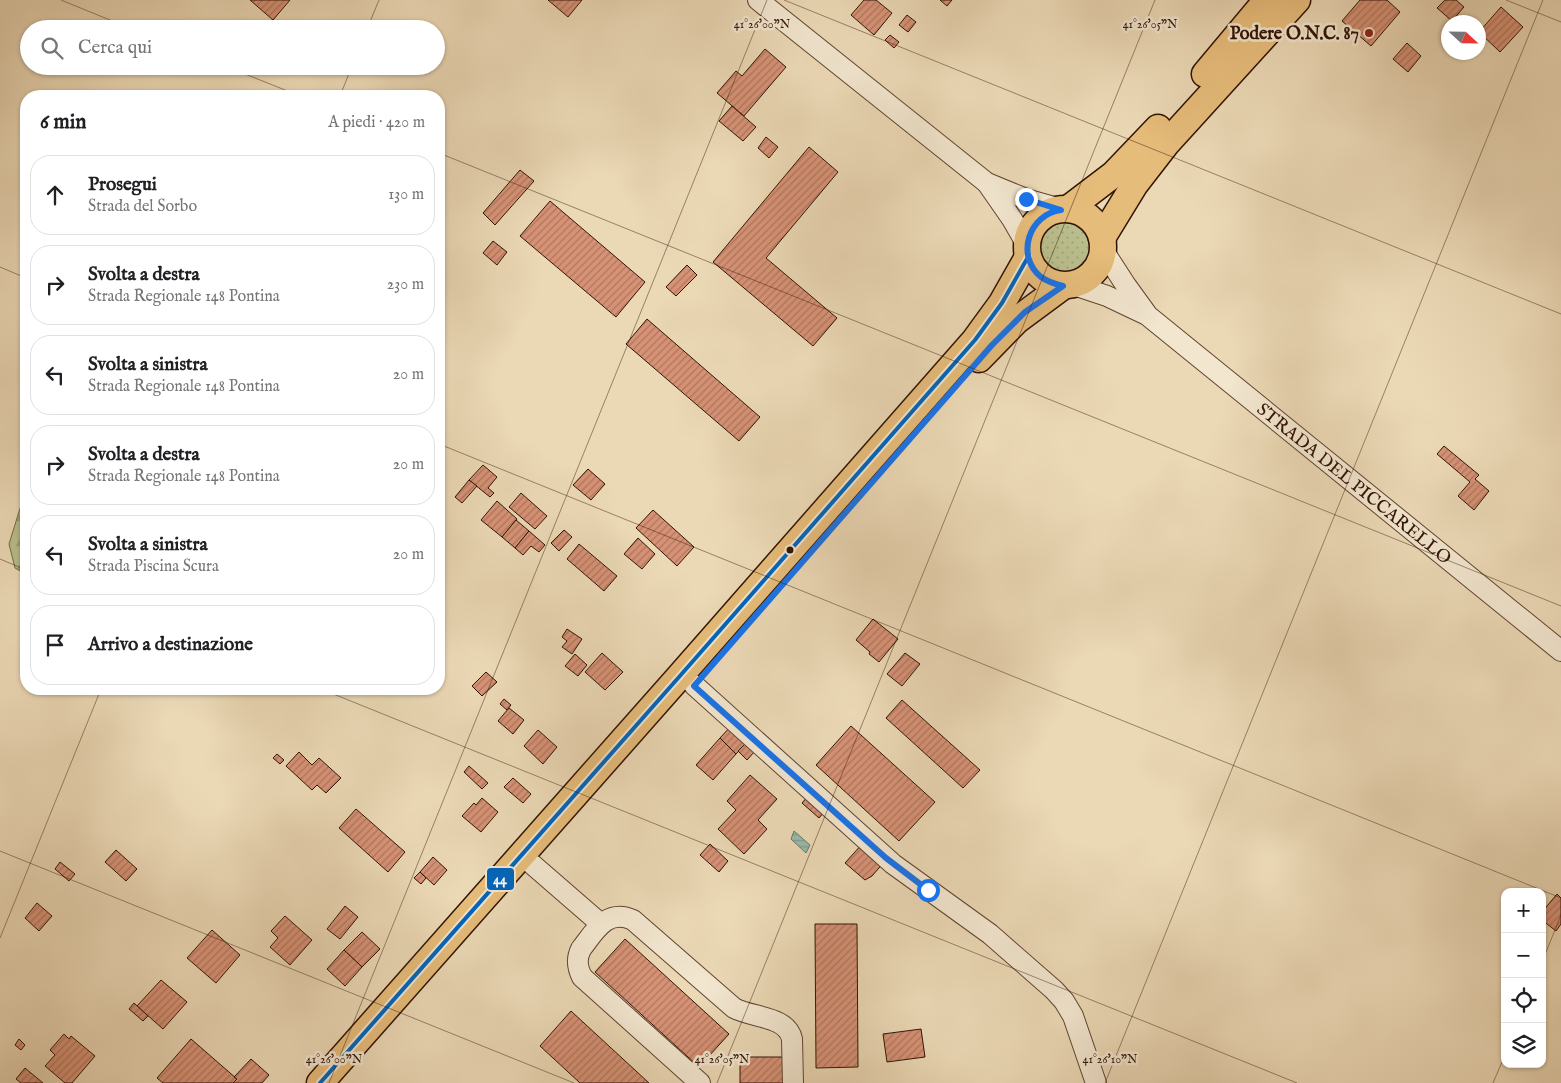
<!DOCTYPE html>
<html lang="it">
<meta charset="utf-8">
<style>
:root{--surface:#fff;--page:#f2f2f2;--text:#202124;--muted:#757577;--line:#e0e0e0}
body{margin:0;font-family:"IM FELL English",serif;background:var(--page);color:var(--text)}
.controls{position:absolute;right:15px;bottom:15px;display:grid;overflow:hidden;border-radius:10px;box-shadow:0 1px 4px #0004}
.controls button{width:45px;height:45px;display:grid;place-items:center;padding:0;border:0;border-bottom:1px solid var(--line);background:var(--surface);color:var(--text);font:25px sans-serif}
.compass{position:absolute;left:1441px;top:15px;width:45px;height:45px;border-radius:50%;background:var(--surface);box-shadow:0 1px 4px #0004;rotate:112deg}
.stop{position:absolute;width:15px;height:15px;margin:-11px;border:4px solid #1a73e8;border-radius:50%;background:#fff}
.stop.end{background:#1a73e8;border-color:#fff;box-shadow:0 1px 5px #0008}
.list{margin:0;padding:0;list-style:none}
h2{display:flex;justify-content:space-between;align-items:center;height:65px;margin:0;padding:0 20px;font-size:21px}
h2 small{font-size:16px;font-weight:400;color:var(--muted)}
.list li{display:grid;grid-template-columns:32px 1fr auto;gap:15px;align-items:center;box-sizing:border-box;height:80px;margin:0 10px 10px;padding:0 10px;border:1px solid var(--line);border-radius:20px}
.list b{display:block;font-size:19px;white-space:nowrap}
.list p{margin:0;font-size:16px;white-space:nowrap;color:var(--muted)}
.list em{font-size:16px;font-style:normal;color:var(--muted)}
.icon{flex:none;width:28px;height:28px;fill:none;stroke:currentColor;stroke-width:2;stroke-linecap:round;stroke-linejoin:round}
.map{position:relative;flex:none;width:1561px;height:1083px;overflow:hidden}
.search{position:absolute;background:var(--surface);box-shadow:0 1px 4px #0004;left:20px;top:20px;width:425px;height:55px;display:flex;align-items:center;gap:12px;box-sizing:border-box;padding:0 18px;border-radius:28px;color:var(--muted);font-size:19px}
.panel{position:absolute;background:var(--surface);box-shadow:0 1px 4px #0004;left:20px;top:90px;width:425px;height:605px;border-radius:20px}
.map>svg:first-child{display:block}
.grass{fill:url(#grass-dots);stroke:#756848}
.forest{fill:url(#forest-firs);stroke:#756848}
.water{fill:url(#water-rules);stroke:#6f7768}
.building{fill:url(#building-hatch);stroke:#311304}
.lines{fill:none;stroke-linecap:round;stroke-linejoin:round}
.minor-casing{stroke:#604430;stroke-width:22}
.major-casing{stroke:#311304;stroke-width:29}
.minor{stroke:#f2e6cf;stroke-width:20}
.major{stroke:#e6bc7a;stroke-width:26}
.bus-1-casing{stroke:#f2e6cf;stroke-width:8}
.bus-1{stroke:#0065bd;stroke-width:4}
.route{stroke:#1a73e8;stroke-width:6}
.ticks{fill:none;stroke:#311304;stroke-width:1;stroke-opacity:0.45}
.poi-dot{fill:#8f2418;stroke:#f2e6cf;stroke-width:2}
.bus-dot{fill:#311304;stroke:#f2e6cf;stroke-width:2}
.labels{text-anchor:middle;stroke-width:5;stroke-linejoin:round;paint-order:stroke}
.poi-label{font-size:18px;font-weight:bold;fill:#311304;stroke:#f2e6cf;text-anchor:end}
.street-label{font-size:18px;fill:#311304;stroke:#f2e6cf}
.ticks-label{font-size:12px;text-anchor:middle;fill:#311304;stroke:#f2e6cf;stroke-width:5;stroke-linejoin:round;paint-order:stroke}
.line-badge{stroke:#f2e6cf;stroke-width:2}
.badge-label{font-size:14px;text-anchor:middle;font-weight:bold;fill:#fff}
</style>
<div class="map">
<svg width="1561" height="1083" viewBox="0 0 1561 1083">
<defs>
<pattern id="grass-dots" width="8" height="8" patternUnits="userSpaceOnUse" patternTransform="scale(1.25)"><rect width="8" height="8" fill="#b9be8c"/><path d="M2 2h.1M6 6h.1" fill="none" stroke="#a0a277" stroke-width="1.8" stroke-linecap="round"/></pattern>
<pattern id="forest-firs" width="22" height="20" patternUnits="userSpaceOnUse" patternTransform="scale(1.25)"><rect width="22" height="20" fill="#b9be8c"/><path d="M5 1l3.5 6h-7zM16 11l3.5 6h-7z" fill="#a0a277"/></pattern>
<pattern id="water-rules" width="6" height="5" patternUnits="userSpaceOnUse" patternTransform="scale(1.25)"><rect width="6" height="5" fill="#98baab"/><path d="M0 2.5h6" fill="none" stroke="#839f92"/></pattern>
<pattern id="building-hatch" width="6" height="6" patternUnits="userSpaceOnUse" patternTransform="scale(1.25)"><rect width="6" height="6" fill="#d79276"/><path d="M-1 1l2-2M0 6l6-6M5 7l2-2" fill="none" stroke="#af765f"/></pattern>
</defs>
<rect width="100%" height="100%" fill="#ebd8b5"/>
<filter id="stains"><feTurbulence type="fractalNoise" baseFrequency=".004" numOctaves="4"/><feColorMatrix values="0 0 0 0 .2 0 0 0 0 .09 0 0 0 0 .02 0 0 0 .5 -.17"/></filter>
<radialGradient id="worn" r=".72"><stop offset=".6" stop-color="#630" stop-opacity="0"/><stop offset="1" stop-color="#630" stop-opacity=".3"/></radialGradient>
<!-- grass -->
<circle class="grass" cx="1065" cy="247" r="31"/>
<!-- forest -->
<polygon class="forest" points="26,496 26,574 15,568 9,544 23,499"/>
<!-- water -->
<polygon class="water" points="794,831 810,845 806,853 791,839"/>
<!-- building -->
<g class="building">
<polygon points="250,0 290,0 273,20"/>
<polygon points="548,0 582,0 568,17"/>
<polygon points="864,0 876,0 892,13 874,35 851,15"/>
<polygon points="940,0 952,0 947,6"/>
<polygon points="1360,0 1387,0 1400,12 1371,46 1342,21"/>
<polygon points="1445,0 1456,0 1464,7 1452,21 1437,8"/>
<polygon points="1501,7 1523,27 1500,52 1479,32"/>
<polygon points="907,15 916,22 908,32 899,25"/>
<polygon points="890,35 899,42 894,48 885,40"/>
<polygon points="1407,43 1421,56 1408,72 1393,59"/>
<polygon points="765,49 786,67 744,116 717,93 736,71 742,76"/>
<polygon points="732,106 756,127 743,141 719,121"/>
<polygon points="766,137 778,147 769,158 758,148"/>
<polygon points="809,147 838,172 766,258 837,318 813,346 713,262"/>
<polygon points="520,170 534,181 495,225 483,213"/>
<polygon points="550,201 645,282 616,317 520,236"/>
<polygon points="493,241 507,252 497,265 483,253"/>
<polygon points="687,265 697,275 676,296 666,287"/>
<polygon points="647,319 760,417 739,441 626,344"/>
<polygon points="1444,446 1479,475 1475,479 1489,491 1474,510 1458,496 1470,482 1437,454"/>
<polygon points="483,465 497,477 488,488 494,493 490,497 469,480"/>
<polygon points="588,469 605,484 591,500 573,485"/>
<polygon points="469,480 477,486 462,503 455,497"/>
<polygon points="521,493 547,516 535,529 509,507"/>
<polygon points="497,501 517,519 502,537 481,520"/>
<polygon points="653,510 694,547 677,566 636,528"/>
<polygon points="516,520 529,531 515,548 502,537"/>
<polygon points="564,530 572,537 559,551 551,543"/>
<polygon points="529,531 545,545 539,552 531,546 523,555 515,548"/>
<polygon points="638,538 655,554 642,569 624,554"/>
<polygon points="579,544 617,576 604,591 567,559"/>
<polygon points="873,619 898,639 879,662 869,654 870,652 856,640"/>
<polygon points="567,629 582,639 572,654 562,647 567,641 562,637"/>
<polygon points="602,653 623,672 605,690 585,672"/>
<polygon points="905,653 920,664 902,686 887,674"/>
<polygon points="575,654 587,665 578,676 565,666"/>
<polygon points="486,672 497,682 482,696 472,686"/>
<polygon points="504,699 511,705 507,710 500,704"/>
<polygon points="902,700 980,770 963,788 886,718"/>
<polygon points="509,708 524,720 513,734 498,721"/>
<polygon points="732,725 749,740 736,754 720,738"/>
<polygon points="851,726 935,802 899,841 816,765"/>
<polygon points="538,730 557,747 543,764 524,746"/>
<polygon points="720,738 736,754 713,780 696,765"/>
<polygon points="746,743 755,751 747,760 738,751"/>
<polygon points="299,752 312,765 319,758 341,778 326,793 317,785 312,790 286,766"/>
<polygon points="277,754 284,760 280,764 273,758"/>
<polygon points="469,766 488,783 482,789 464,772"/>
<polygon points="750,775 777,799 758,820 767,829 744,854 718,829 736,810 727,801"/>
<polygon points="513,778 531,794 523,803 504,787"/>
<polygon points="809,795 826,810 819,818 802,803"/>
<polygon points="482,798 498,812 481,832 462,816 474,803 476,805"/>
<polygon points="356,809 405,852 388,872 339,828"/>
<polygon points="863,843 885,861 872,876 865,880 845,863"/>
<polygon points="710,844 728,861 719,872 700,855"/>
<polygon points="116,850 137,869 126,881 105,862"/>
<polygon points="433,857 447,870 434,885 420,872"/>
<polygon points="60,862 75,874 69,881 55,869"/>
<polygon points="420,872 426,878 421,884 414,878"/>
<polygon points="1557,894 1561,898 1561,924 1556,931 1542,920 1542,912"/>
<polygon points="37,903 52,916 39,931 25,918"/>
<polygon points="345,906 358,917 340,939 327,929"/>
<polygon points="285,916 312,940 290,965 270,947 278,938 271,931"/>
<polygon points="815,924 857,924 858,1067 816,1068"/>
<polygon points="212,930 240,955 216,983 187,958"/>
<polygon points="362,932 380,949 362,967 344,950"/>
<polygon points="625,939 729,1034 699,1067 595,972"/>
<polygon points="344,950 362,967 345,986 327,969"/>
<polygon points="161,980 187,1002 163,1029 137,1006"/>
<polygon points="134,1003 148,1016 143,1021 129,1009"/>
<polygon points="571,1011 649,1083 580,1083 540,1046"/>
<polygon points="921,1029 925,1057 887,1062 883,1034"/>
<polygon points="64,1034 69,1039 71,1036 95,1056 72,1083 65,1083 45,1066 55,1055 50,1050"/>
<polygon points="19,1039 25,1045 21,1050 15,1045"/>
<polygon points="191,1039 237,1079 233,1083 163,1083 157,1078"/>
<rect x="740" y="1057" width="48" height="26"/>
<polygon points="251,1059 269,1075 262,1083 233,1083 237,1079 234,1077"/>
<polygon points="25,1068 43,1083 21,1083 16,1079"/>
</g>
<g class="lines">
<!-- minor casing -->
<g class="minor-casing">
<g id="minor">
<polyline points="758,0 987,183 1026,199 1061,209"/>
<polyline points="987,183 1012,219 1027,245"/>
<polyline points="1103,250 1125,284 1146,313"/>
<path id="s1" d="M1074,285l33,11 40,19 414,336"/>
<polyline points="694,685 893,864 990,934 1054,990 1064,1001 1073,1016 1096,1083"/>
<polyline points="533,865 601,924"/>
<path d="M700,1083l-118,-106c-5,-10 -6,-18 -1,-28 14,-18 26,-41 52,-29l101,88c19,10 53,8 58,31l1,44"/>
</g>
</g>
<!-- major casing -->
<g class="major-casing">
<g id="major">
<polyline points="1205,74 1267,0"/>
<polyline points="1068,209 1114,174 1158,128"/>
<circle cx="1065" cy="247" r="38"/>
<polyline points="1102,238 1135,184 1166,144 1297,0"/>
<polyline points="979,359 1017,320 1063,286"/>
<polyline points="320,1083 679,677 975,340 1002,303 1028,257"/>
</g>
</g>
<!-- minor -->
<use href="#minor" class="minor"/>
<!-- major -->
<use href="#major" class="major"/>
<!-- bus-1 casing -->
<g class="bus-1-casing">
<polyline id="bus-1" points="320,1083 679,677 975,340 1002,303 1028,257"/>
</g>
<!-- bus-1 -->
<use href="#bus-1" class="bus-1"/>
</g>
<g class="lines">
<!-- route -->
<path class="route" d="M928,890l-42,-32 -192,-172 298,-341 33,-33 38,-26c-8,-2 -15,-4 -22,-9 -26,-21 -12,-63 20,-67l-35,-11"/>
</g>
<!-- ticks -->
<path class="ticks" d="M61,0l71,29M784,0l777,314M1506,0l55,22M367,29l12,-29M225,66l75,30M340,96l12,-30M439,153l1122,453M0,267l26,11M439,444l1122,454M0,559l26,11M321,689l976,394M0,851l574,232M0,938l101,-249M1542,962l19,-47M329,1083l438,-1083M717,1083l438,-1083M1105,1083l438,-1083M1493,1083l12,-28"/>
<!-- markers -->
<circle class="poi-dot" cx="1369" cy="33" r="5"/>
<circle class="bus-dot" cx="790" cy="550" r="4.5"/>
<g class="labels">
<!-- poi labels -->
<g class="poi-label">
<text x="1359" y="39">Podere O.N.C. 87</text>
</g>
<!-- street labels -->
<g class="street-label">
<text dy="6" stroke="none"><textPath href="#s1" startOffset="346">STRADA DEL PICCARELLO</textPath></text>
</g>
</g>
<g class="ticks-label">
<text x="762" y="28">41°26'00"N</text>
<text x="1150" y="28">41°26'05"N</text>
<text x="334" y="1063">41°26'00"N</text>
<text x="722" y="1063">41°26'05"N</text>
<text x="1110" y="1063">41°26'10"N</text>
</g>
<rect class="line-badge" x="486" y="867" width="29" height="24" rx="5" fill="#0065bd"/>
<g class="badge-label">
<text x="500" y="884">44</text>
</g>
<rect width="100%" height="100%" filter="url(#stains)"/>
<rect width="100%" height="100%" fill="url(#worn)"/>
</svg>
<div class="controls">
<button>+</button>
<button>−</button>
<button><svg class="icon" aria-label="locate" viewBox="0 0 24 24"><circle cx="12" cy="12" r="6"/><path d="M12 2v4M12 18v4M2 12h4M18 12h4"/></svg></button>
<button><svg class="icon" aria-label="layers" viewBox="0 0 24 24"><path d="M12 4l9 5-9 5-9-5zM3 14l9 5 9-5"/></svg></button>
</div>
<svg class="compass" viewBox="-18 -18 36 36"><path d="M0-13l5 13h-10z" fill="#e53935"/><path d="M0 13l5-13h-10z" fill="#757577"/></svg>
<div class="stop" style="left:928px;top:890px"></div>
<div class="stop end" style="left:1026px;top:199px"></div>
<div class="search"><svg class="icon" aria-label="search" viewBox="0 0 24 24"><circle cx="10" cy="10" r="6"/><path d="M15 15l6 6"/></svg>Cerca qui</div>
<section class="panel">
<h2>6 min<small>A piedi · 420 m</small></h2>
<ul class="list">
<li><svg class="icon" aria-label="ahead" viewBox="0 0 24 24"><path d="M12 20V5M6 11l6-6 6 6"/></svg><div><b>Prosegui</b><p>Strada del Sorbo</p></div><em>130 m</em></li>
<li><svg class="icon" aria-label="right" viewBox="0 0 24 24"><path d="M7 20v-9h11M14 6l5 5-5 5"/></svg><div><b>Svolta a destra</b><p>Strada Regionale 148 Pontina</p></div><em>230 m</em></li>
<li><svg class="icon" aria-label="left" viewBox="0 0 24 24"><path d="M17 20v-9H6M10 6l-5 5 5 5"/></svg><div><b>Svolta a sinistra</b><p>Strada Regionale 148 Pontina</p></div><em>20 m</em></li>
<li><svg class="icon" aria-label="right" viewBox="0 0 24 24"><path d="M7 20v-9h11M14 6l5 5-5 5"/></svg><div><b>Svolta a destra</b><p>Strada Regionale 148 Pontina</p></div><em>20 m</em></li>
<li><svg class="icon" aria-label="left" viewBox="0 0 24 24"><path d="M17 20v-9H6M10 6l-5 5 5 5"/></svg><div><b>Svolta a sinistra</b><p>Strada Piscina Scura</p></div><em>20 m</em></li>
<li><svg class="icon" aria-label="arrive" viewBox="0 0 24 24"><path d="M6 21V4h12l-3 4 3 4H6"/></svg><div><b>Arrivo a destinazione</b></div></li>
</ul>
</section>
</div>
